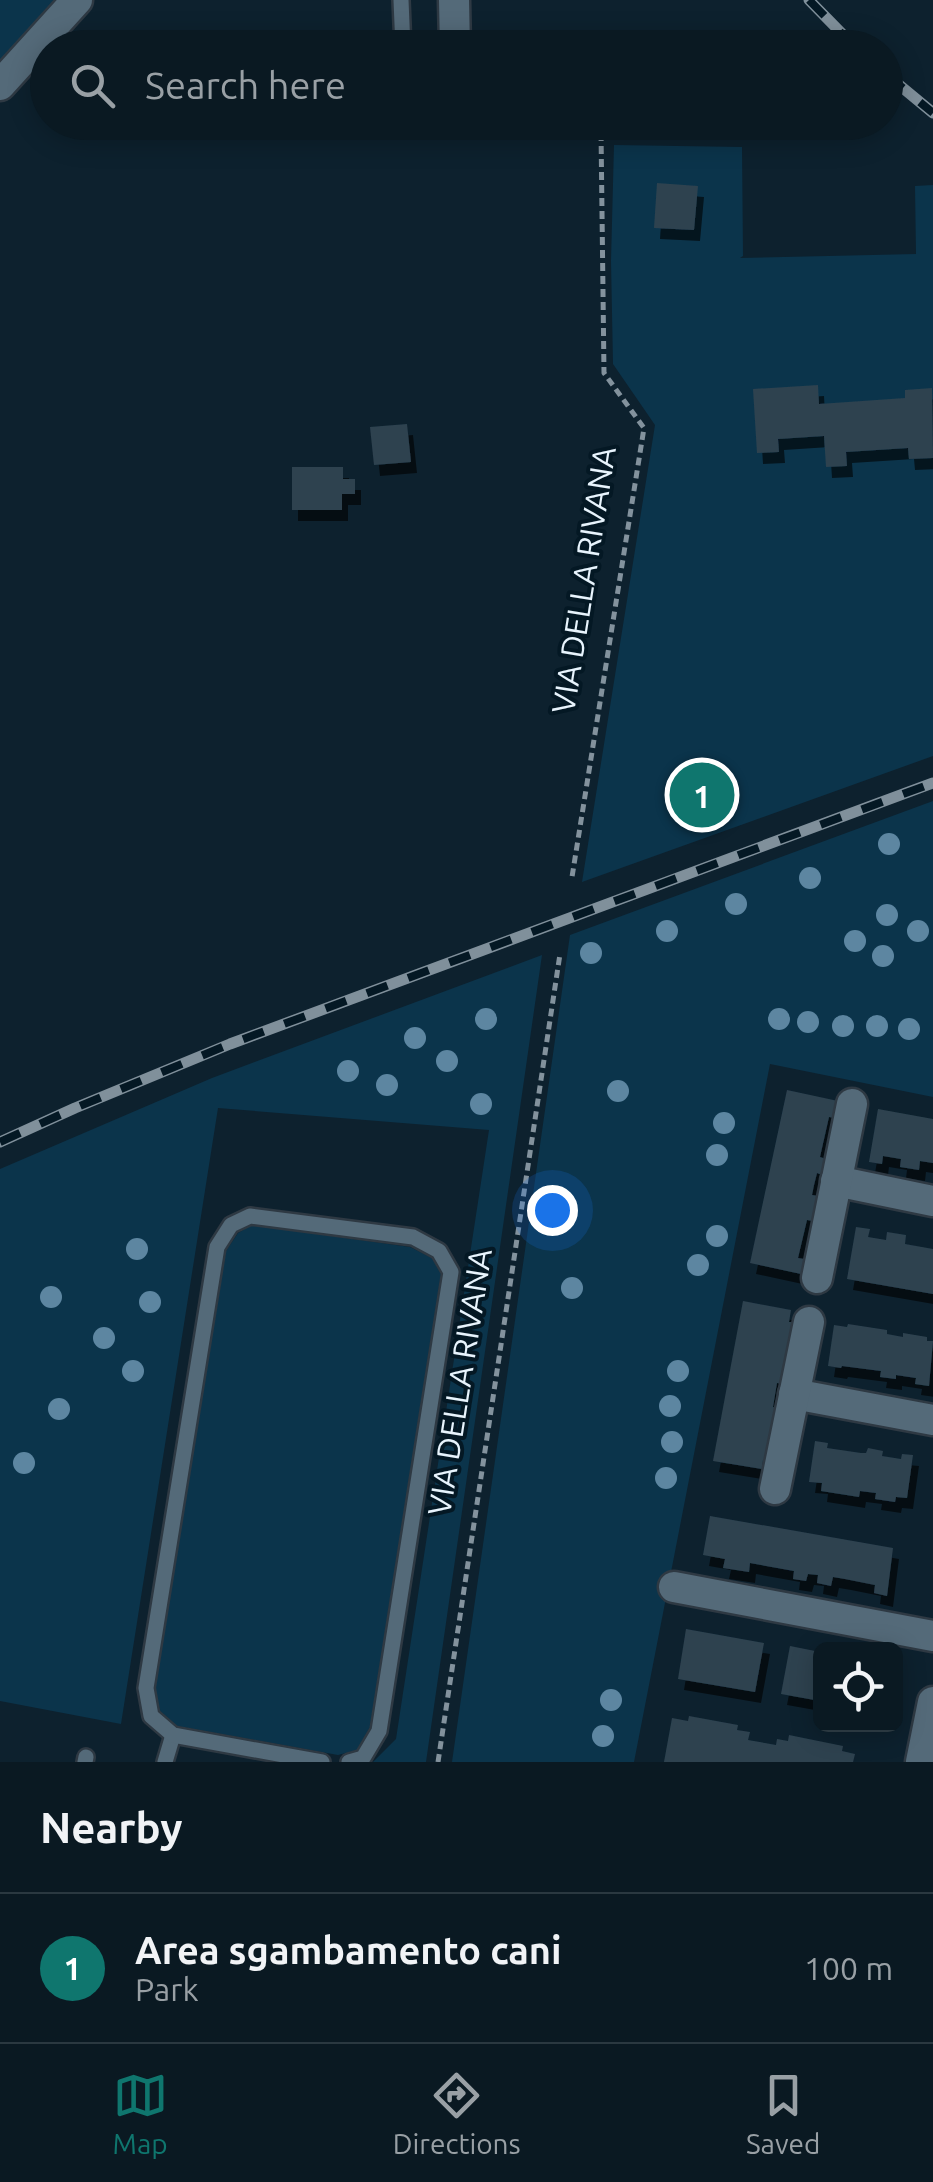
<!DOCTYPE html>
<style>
:root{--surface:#0a1922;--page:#13222a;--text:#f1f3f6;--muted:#99a0a5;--line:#2a3840;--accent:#0f766e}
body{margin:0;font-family:Ubuntu,sans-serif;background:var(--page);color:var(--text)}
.controls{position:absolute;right:30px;bottom:30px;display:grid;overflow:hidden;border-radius:15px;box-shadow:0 5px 25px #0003}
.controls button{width:90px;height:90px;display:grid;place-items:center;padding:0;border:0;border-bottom:2px solid var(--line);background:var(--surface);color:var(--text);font:50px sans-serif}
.you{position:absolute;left:552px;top:1210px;width:35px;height:35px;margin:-25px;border:8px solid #fff;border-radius:50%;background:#1a73e8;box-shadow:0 0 0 15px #1a73e833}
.badge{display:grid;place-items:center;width:65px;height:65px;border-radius:50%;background:var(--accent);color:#fff;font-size:32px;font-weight:700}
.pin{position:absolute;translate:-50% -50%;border:5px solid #fff;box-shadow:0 2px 10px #0006}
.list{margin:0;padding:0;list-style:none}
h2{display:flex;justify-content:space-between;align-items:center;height:130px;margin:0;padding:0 40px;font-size:42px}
h2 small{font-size:32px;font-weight:400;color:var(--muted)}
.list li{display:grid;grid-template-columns:65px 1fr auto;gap:30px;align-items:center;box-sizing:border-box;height:150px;padding:0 40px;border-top:2px solid var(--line)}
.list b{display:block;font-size:38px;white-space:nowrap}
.list p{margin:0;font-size:32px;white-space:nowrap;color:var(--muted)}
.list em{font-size:32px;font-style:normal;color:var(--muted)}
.icon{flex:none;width:55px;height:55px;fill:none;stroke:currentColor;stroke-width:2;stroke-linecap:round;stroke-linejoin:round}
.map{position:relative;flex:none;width:933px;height:1762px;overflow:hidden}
.search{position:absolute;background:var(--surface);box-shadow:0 5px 25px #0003;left:30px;right:30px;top:30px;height:110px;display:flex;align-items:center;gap:25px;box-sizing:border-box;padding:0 35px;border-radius:55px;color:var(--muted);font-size:38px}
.sheet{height:280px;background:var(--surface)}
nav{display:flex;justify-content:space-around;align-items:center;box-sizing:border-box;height:140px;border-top:2px solid var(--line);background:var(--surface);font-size:28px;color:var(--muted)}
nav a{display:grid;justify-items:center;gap:5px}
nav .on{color:var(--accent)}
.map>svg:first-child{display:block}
.green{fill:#0b344b}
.building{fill:#2d4250;filter:url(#shadow)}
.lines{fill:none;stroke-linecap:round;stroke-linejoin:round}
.lane-casing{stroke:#2e3943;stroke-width:20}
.street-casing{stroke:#2e3943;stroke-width:35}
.path{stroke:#83929d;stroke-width:5;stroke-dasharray:8 5;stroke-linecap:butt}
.lane{stroke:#546a79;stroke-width:15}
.street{stroke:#546a79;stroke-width:30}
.rail-casing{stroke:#80909b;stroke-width:11}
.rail{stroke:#041824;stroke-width:8;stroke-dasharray:22;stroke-linecap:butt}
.tree{fill:#5d86a1}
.labels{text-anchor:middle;stroke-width:8;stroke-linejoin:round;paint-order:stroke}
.street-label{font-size:32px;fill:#e8f4fd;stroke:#041824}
</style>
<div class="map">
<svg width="933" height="1762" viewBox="0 0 933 1762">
<defs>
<filter id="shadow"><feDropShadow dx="6" dy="11" stdDeviation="0" flood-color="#0009"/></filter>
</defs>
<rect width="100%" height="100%" fill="#0d212e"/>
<!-- green -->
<g class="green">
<polygon points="0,0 55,0 0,61"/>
<polygon points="614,145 742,147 743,256 740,258 916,254 915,186 933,185 933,756 582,882 655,425 613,364 611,261"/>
<polygon points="933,801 933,1097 770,1064 634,1762 452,1762 570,935"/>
<polygon points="542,955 426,1762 373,1762 396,1739 489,1130 218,1108 121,1724 0,1701 0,1169 212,1078"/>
<polygon points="252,1225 410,1247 432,1258 441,1274 370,1727 357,1750 338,1755 177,1726 160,1711 155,1687 226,1251 238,1233"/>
</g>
<!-- building -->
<g class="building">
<polygon points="657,183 698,186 694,230 654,228"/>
<polygon points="818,385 819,404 905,398 905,390 932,388 933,458 909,459 908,448 846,452 847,466 826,467 824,436 778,439 779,452 757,453 753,389"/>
<polygon points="407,424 411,462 374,465 370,427"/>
<polygon points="292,467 343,467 343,479 355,479 355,494 342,494 342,510 292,510"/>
<polygon points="787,1090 838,1101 835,1118 829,1117 822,1148 820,1157 826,1159 822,1175 817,1173 814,1185 812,1195 818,1196 813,1221 807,1220 798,1258 804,1259 801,1274 750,1263"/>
<polygon points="878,1109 933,1119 933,1163 920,1161 919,1170 900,1167 901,1159 883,1156 882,1164 869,1162"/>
<polygon points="856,1227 870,1229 868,1237 886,1240 887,1232 906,1235 905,1244 933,1249 933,1294 847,1279"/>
<polygon points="743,1301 791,1310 789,1322 794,1322 783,1384 777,1383 773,1407 778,1408 769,1461 763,1460 762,1469 713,1461"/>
<polygon points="848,1324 887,1330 887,1334 903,1337 903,1333 927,1337 927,1341 933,1341 929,1386 915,1384 916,1378 896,1375 896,1379 880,1377 881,1371 842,1366 841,1368 828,1366 834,1325 847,1327"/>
<polygon points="815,1441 828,1443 827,1448 861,1453 866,1453 868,1448 883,1451 882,1456 901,1459 902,1454 913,1455 907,1498 896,1497 895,1502 875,1499 876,1493 860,1491 859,1497 821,1491 822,1483 809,1482"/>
<polygon points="710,1516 893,1548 887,1596 874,1593 875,1585 845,1579 833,1577 831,1586 817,1583 818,1575 808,1574 806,1581 793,1579 794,1571 750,1563 749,1572 723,1568 725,1559 703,1555"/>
<polygon points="686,1629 764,1643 755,1692 678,1679"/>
<polygon points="790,1646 820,1652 820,1701 781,1694"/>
<polygon points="689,1716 738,1725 737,1730 750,1732 748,1740 776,1745 777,1739 788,1741 789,1735 843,1746 842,1751 855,1754 853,1762 664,1762 672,1718 688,1721"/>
</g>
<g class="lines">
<!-- lane casing -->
<g class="lane-casing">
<g id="lane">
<polyline points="401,0 403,48"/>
<polyline points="85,1762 86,1757"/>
<polyline points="165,1762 173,1735"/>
<polyline points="322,1762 173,1735 151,1716 146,1688 217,1247 231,1225 250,1216 413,1237 439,1251 451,1272 379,1731 363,1758 349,1762"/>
</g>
</g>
<!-- street casing -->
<g class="street-casing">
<g id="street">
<polyline points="454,0 455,48"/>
<polyline points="0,85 77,0"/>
<polyline points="836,1181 933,1201"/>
<polyline points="817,1278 852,1104"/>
<polyline points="794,1394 933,1420"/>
<polyline points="775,1489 809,1322"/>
<polyline points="674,1587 933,1636"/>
<polyline points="921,1762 933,1702"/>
</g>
</g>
<!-- path -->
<g class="path">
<polyline points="485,122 485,134 601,131 604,373 644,428 572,877"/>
<polyline points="438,1762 560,954"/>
</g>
<!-- lane -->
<use href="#lane" class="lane"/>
<!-- street -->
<use href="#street" class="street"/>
<!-- rail casing -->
<g class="rail-casing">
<g id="rail">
<polyline points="809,0 856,48"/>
<polyline points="886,74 933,113"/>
<polyline points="0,1142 75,1108 230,1044 933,783"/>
</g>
</g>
<!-- rail -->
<use href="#rail" class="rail"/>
</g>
<!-- trees -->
<g class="tree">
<circle cx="889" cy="844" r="11"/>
<circle cx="810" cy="878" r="11"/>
<circle cx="736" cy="904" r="11"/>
<circle cx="887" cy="915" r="11"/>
<circle cx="667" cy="931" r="11"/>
<circle cx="918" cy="931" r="11"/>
<circle cx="855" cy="941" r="11"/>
<circle cx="591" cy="953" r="11"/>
<circle cx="883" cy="956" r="11"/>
<circle cx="486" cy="1019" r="11"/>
<circle cx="779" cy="1019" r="11"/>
<circle cx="808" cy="1022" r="11"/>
<circle cx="843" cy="1026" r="11"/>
<circle cx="877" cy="1026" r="11"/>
<circle cx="909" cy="1029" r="11"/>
<circle cx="415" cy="1038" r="11"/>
<circle cx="447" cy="1061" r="11"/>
<circle cx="348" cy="1071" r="11"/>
<circle cx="387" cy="1085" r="11"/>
<circle cx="618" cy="1091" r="11"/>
<circle cx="481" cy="1104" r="11"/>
<circle cx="724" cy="1123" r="11"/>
<circle cx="717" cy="1155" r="11"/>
<circle cx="717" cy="1236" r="11"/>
<circle cx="137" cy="1249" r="11"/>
<circle cx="698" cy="1265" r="11"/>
<circle cx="572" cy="1288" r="11"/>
<circle cx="51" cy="1297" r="11"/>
<circle cx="150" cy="1302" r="11"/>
<circle cx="104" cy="1338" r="11"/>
<circle cx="133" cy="1371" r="11"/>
<circle cx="678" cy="1371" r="11"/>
<circle cx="670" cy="1406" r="11"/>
<circle cx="59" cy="1409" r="11"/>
<circle cx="672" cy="1442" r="11"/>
<circle cx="24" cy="1463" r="11"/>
<circle cx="666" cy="1478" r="11"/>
<circle cx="611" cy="1700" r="11"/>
<circle cx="603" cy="1736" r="11"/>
</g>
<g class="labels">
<!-- street labels -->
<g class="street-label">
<text transform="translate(584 580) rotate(-81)" y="11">VIA DELLA RIVANA</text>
<text transform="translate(460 1382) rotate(-81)" y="11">VIA DELLA RIVANA</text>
</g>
</g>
</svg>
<div class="controls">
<button><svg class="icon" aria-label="locate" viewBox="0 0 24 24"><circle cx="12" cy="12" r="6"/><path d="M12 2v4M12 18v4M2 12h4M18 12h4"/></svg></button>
</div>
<div class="you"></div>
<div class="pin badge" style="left:702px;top:795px">1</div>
<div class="search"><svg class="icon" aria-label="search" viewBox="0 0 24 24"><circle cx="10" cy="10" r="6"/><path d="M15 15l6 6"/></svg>Search here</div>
</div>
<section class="sheet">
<h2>Nearby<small></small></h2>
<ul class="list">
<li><span class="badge">1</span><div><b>Area sgambamento cani</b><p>Park</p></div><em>100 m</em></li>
</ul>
</section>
<nav>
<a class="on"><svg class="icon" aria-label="map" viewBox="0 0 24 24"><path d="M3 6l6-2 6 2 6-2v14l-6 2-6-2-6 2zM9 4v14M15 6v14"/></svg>Map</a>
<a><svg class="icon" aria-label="directions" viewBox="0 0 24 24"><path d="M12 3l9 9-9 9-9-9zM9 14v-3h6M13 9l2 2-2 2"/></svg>Directions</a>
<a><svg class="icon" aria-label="saved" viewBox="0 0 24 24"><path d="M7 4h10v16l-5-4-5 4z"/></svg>Saved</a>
</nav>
